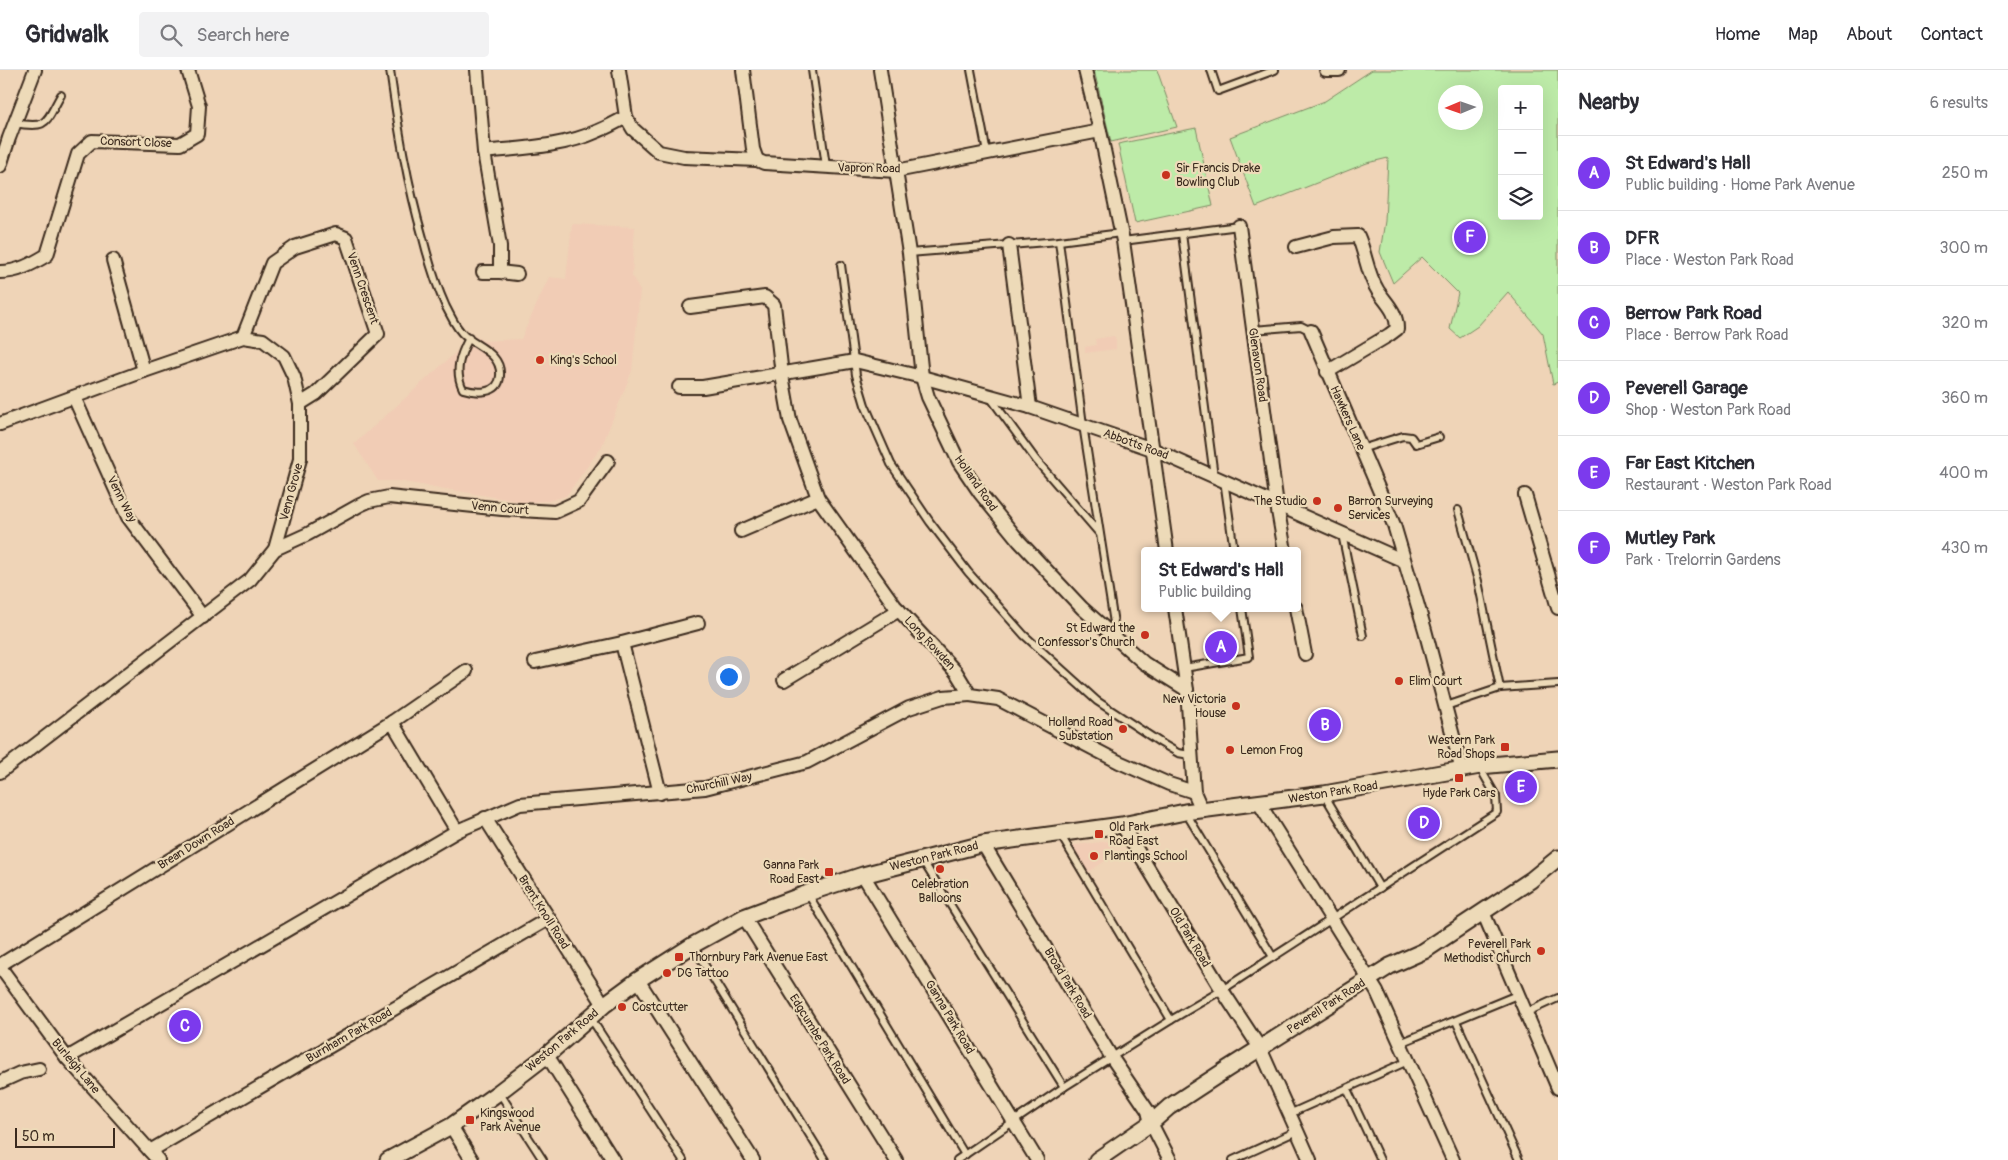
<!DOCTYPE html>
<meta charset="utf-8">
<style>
:root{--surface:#fff;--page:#f2f2f3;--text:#2b2b33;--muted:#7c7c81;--line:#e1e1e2;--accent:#7c3aed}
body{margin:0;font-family:Pangolin,sans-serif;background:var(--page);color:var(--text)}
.controls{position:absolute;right:15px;top:15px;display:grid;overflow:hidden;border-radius:5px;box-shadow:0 5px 20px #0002}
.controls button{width:45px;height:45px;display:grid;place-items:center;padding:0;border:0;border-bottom:1px solid var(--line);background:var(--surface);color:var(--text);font:25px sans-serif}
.compass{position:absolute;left:1438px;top:15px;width:45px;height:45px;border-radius:50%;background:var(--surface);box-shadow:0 5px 20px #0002;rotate:268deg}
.scale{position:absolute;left:15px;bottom:12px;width:100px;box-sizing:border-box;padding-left:5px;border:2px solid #3b2a1e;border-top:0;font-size:14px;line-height:18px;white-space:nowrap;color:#3b2a1e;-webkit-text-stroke:4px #eddab8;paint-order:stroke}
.you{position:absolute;left:728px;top:606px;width:18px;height:18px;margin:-12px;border:4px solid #fff;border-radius:50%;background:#1a73e8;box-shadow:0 0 0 8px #1a73e833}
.badge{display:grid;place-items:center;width:32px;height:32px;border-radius:50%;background:var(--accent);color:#fff;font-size:16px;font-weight:700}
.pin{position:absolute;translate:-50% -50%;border:2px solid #fff;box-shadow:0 1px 5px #0006}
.popup{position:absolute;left:1141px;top:477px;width:160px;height:65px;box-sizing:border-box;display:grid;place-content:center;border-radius:5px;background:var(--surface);filter:drop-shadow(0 1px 4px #0005);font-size:16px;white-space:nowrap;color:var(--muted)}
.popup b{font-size:19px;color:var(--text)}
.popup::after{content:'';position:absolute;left:50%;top:100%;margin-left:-10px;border:10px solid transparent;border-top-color:var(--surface)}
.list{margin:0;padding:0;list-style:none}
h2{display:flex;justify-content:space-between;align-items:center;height:65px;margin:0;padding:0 20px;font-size:21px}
h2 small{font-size:16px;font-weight:400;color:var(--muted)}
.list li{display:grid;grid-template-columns:32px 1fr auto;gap:15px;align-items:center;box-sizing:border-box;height:75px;padding:0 20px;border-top:1px solid var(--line)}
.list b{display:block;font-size:19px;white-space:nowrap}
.list p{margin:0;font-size:16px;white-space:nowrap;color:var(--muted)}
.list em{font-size:16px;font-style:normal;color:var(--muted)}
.icon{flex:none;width:28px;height:28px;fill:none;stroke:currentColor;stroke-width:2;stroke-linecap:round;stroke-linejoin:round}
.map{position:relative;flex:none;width:1558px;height:1090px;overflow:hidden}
header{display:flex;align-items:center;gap:30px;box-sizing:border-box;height:70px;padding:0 25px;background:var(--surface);border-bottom:1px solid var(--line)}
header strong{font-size:24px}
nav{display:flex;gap:28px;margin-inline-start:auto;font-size:18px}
.search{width:350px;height:45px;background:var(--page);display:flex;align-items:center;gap:12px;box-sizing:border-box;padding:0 18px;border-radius:5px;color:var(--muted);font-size:19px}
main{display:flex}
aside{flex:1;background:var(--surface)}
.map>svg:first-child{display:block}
.built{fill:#f1ccb5}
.green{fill:#bdeba8;stroke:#7c8a63;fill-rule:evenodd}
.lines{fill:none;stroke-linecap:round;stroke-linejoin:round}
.service-casing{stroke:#3b2a1e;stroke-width:10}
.minor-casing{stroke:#3b2a1e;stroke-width:16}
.tertiary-casing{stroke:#3b2a1e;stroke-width:19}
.service{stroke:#eddab8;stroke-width:6}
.minor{stroke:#eddab8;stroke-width:12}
.tertiary{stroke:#eddab8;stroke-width:15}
.poi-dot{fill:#c8321e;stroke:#eddab8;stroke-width:2}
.labels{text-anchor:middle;stroke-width:4.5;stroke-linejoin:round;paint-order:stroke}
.street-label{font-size:12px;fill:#3b2a1e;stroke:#eddab8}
.poi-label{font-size:12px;fill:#3b2a1e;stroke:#eddab8;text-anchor:start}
</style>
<header>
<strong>Gridwalk</strong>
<div class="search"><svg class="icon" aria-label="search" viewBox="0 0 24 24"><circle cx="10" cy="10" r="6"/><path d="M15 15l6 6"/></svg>Search here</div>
<nav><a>Home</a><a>Map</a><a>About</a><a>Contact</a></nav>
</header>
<main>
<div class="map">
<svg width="1558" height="1090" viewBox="0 0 1558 1090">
<rect width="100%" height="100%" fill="#efd4b7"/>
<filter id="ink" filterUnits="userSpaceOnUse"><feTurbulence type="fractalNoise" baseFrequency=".02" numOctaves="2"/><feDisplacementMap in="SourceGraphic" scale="10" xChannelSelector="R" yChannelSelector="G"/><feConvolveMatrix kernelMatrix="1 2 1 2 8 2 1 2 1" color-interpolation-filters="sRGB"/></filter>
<g filter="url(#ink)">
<!-- built -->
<g class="built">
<polygon points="572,154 635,157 632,206 640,221 632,301 602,376 566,426 548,431 523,432 398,411 378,411 354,374 474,266 484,271 521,269 549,207 566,209"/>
<polygon points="1114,266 1116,270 1116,279 1085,283 1085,277 1096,275 1095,269"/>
<polygon points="1110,771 1117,783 1087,803 1068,776"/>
</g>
<!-- green -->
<g class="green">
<polygon points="1094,0 1157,0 1177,57 1111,72"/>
<path d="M1372,0h186v312l-5,2 -10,-50 -35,-42 -30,34 -18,12 -10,-9 8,-36 -36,-36 -29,26 -13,-31 5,-31 3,-63 -21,5 -111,44 -26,-70 95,-36zM1502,19h37v127h-37zM1476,22v30h-30v-30z"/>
<polygon points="1196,58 1213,136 1135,153 1118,74"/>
</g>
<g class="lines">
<!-- service casing -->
<g class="service-casing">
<g id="service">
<path d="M390,0c8,57 17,113 33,168 6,24 13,47 23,69 5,9 10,22 19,29 13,11 37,18 35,40 -1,19 -24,17 -37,13 -9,-18 -3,-34 6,-51"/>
<polyline points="812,0 826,96"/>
<polyline points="971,0 987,83"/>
<polyline points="1211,0 1218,21 1275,0"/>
<path d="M14,53c35,6 31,0 47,-28"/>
<polyline points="1182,164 1214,406"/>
<polyline points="1059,171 1083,355 1116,566"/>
<polyline points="1123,171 1239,156"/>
<polyline points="909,183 1059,171 1121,163"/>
<polyline points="841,195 856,305 865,335 891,394 930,452 968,502 1024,565 1097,631 1161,673 1178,683 1190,685"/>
<polyline points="1253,260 1301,256 1311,261"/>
<polyline points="990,327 1036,390 1099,463"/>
<polyline points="1361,379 1403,366 1411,367 1416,374 1439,367"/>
<polyline points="1224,410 1234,481"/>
<polyline points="1458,440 1478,511 1500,618"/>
<polyline points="1342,464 1363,566"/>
<polyline points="1184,598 1249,587 1242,538"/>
<polyline points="1446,636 1500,618 1558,614"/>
<polyline points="1325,726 1380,818"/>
<polyline points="1186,743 1273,887"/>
<polyline points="1060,764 1171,950"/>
<polyline points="923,791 1064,1017"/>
<polyline points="808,824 965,1085"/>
<polyline points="693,876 825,1090"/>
<polyline points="1525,943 1558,928"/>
<polyline points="590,947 683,1090"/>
<polyline points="1456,951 1519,1090"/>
<polyline points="1400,973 1517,925"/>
<polyline points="1347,1019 1380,1090"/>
<polyline points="499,1022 543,1090"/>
<polyline points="1289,1044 1408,991"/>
<polyline points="957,1090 1064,1017 1171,950 1222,920 1497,742 1496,726 1480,698"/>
<polyline points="1233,1090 1297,1061"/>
</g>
</g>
<!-- minor casing -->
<g class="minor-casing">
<g id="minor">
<polyline points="477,0 484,82 500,176 500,202 483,202"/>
<polyline points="619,0 626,47 633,59 659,82 684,87 757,90 764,93 896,101 1100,61"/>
<polyline points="743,0 753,79 757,90"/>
<polyline points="880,0 909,183 922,307 928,327 959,392 980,423 1019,471 1082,538 1144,593 1187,620"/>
<polyline points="1085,0 1100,61 1123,171 1167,481"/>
<polyline points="1326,0 1339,0"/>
<path d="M484,82c38,-4 79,-5 114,-21 10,-4 19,-9 28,-14"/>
<polyline points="0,96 9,68 35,0"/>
<polyline points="1239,156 1277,435 1285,481"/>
<polyline points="1009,175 1030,337"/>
<path d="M1296,177l38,-10 24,-1c8,18 9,38 20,55 9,13 19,21 19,38l-8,6 -62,37"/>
<polyline points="113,190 144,301"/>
<path d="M0,202c18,0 32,-8 47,-17l31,-101 14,-13 88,3 17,-10 2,-28 -11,-36"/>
<polyline points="500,202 517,204"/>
<polyline points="690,237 765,227 774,235 782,305 790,350 818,428 895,536 956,602 970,625 998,629 1119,692 1169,714 1194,722"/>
<polyline points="1311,261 1394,455 1425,560 1462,700"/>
<polyline points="243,267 272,193 295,177 336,164 346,168 378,264 316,324 300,334"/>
<polyline points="679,317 703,317 855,291 922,307 1030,337 1152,379 1404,491"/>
<polyline points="74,327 128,447 203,547"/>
<polyline points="0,354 144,301 243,267 263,270 284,286 294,307 300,334 300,389 275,479 250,510 0,702"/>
<polyline points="1525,425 1558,538"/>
<polyline points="741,461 818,428"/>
<polyline points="275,479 308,464 360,435 369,431 389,427 502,439 555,442 579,431 608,391"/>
<polyline points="1175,538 1187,620 1194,722 1202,740"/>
<polyline points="1296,538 1305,584"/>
<polyline points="622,573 660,723"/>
<polyline points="535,592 622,573 698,553"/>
<polyline points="784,610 899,540"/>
<polyline points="392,652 457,761"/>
<polyline points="1259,733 1377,922 1453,1090"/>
<polyline points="485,748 604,935"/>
<polyline points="1122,755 1222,920 1260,978 1310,1090"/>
<polyline points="983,774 1112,988 1148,1041 1151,1053 1170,1090"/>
<polyline points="863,805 1037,1090"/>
<polyline points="1483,842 1558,1018"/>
<polyline points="744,847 896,1090"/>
<polyline points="0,895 392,652 466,601"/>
<polyline points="0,897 67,988 158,1090"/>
<polyline points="638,910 753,1090"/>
<polyline points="547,985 613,1090"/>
<polyline points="67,988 457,761 520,734 705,718 807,692 909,638 943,627 970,625"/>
<polyline points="0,1012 20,1003 39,999"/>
<polyline points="451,1056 472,1090"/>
<polyline points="150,1081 548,849"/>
</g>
</g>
<!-- tertiary casing -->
<g class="tertiary-casing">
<g id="tertiary">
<polyline points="388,1090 451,1056 499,1022 547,985 604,935 638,910 693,875 744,847 808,823 863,805 983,774 1122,755 1185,742 1324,724 1480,696 1558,689"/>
<polyline points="1097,1090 1151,1053 1169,1037 1227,999 1390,896 1424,881 1531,810 1558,788"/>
</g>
</g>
<!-- service -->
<use href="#service" class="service"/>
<!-- minor -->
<use href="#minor" class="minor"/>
<!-- tertiary -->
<use href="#tertiary" class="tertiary"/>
</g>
</g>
<!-- markers -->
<g class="poi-dot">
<circle cx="1166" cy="105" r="5"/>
<circle cx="540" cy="290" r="5"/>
<circle cx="1317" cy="431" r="5"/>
<circle cx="1338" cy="438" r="5"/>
<circle cx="1145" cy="565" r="5"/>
<circle cx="1399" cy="611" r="5"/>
<circle cx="1236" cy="636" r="5"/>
<circle cx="1123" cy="659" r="5"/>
<rect x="1500" y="672" width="10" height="10" rx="2.5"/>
<circle cx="1230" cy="680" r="5"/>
<rect x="1454" y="703" width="10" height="10" rx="2.5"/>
<rect x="1094" y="759" width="10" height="10" rx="2.5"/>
<circle cx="1094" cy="786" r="5"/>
<circle cx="940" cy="799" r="5"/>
<rect x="824" y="797" width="10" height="10" rx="2.5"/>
<circle cx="1541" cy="881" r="5"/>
<rect x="674" y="882" width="10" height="10" rx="2.5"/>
<circle cx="667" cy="903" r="5"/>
<circle cx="622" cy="937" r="5"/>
<rect x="465" y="1045" width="10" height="10" rx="2.5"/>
</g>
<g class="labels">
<!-- street labels -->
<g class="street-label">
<text transform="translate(136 72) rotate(2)" y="4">Consort Close</text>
<text transform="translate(869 98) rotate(1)" y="4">Vapron Road</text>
<text transform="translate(363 218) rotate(71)" y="4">Venn Crescent</text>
<text transform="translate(1258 295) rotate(82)" y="4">Glenavon Road</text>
<text transform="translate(1348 348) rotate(66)" y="4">Hawkers Lane</text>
<text transform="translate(1136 374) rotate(20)" y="4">Abbotts Road</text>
<text transform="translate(976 413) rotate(55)" y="4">Holland Road</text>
<text transform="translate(291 422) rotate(-75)" y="4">Venn Grove</text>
<text transform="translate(122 429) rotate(63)" y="4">Venn Way</text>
<text transform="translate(500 438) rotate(5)" y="4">Venn Court</text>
<text transform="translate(930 573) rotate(47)" y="4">Long Rowden</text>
<text transform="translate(719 713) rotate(-12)" y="4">Churchill Way</text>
<text transform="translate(1333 722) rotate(-9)" y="4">Weston Park Road</text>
<text transform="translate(196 773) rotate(-32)" y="4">Brean Down Road</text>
<text transform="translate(934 786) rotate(-14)" y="4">Weston Park Road</text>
<text transform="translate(544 842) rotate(58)" y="4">Brent Knoll Road</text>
<text transform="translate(1190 867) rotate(59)" y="4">Old Park Road</text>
<text transform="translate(1068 913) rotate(59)" y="4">Broad Park Road</text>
<text transform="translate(1326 936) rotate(-33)" y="4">Peverell Park Road</text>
<text transform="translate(950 947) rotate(59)" y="4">Ganna Park Road</text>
<text transform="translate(349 965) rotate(-30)" y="4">Burnham Park Road</text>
<text transform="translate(820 969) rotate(58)" y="4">Edgcumbe Park Road</text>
<text transform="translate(562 970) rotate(-40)" y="4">Weston Park Road</text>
<text transform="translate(76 996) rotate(50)" y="4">Burleigh Lane</text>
</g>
<!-- poi labels -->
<g class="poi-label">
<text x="1176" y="102">Sir Francis Drake<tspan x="1176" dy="14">Bowling Club</tspan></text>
<text x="550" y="294">King's School</text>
<text x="1307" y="435" text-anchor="end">The Studio</text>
<text x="1348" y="435">Barron Surveying<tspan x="1348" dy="14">Services</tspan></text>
<text x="1135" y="562" text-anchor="end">St Edward the<tspan x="1135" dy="14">Confessor's Church</tspan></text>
<text x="1409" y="615">Elim Court</text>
<text x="1226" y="633" text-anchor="end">New Victoria<tspan x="1226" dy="14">House</tspan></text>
<text x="1113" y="656" text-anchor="end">Holland Road<tspan x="1113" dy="14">Substation</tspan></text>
<text x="1495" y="674" text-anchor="end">Western Park<tspan x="1495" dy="14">Road Shops</tspan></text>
<text x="1240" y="684">Lemon Frog</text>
<text x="1459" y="727" text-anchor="middle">Hyde Park Cars</text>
<text x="1109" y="761">Old Park<tspan x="1109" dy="14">Road East</tspan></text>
<text x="1104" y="790">Plantings School</text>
<text x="819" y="799" text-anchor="end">Ganna Park<tspan x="819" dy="14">Road East</tspan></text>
<text x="940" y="818" text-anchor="middle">Celebration<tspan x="940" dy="14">Balloons</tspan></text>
<text x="1531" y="878" text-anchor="end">Peverell Park<tspan x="1531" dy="14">Methodist Church</tspan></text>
<text x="689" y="891">Thornbury Park Avenue East</text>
<text x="677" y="907">DG Tattoo</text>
<text x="632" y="941">Costcutter</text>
<text x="480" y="1047">Kingswood<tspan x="480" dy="14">Park Avenue</tspan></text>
</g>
</g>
</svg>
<div class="controls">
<button>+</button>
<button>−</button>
<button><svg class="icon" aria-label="layers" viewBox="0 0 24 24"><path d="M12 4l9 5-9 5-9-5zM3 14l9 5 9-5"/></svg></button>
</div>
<svg class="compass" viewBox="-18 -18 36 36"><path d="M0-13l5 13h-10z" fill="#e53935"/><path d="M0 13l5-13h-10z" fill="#7c7c81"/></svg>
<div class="scale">50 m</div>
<div class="you"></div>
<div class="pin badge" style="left:1221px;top:577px">A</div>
<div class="popup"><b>St Edward's Hall</b>Public building</div>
<div class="pin badge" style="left:1325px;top:655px">B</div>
<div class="pin badge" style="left:185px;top:956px">C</div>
<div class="pin badge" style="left:1424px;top:753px">D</div>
<div class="pin badge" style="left:1521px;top:717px">E</div>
<div class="pin badge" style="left:1470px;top:167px">F</div>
</div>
<aside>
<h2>Nearby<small>6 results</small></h2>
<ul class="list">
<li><span class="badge">A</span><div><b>St Edward's Hall</b><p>Public building · Home Park Avenue</p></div><em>250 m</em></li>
<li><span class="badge">B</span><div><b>DFR</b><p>Place · Weston Park Road</p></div><em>300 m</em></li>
<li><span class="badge">C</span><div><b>Berrow Park Road</b><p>Place · Berrow Park Road</p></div><em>320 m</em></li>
<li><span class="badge">D</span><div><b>Peverell Garage</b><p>Shop · Weston Park Road</p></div><em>360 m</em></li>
<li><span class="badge">E</span><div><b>Far East Kitchen</b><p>Restaurant · Weston Park Road</p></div><em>400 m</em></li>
<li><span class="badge">F</span><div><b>Mutley Park</b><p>Park · Trelorrin Gardens</p></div><em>430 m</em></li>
</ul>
</aside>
</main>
